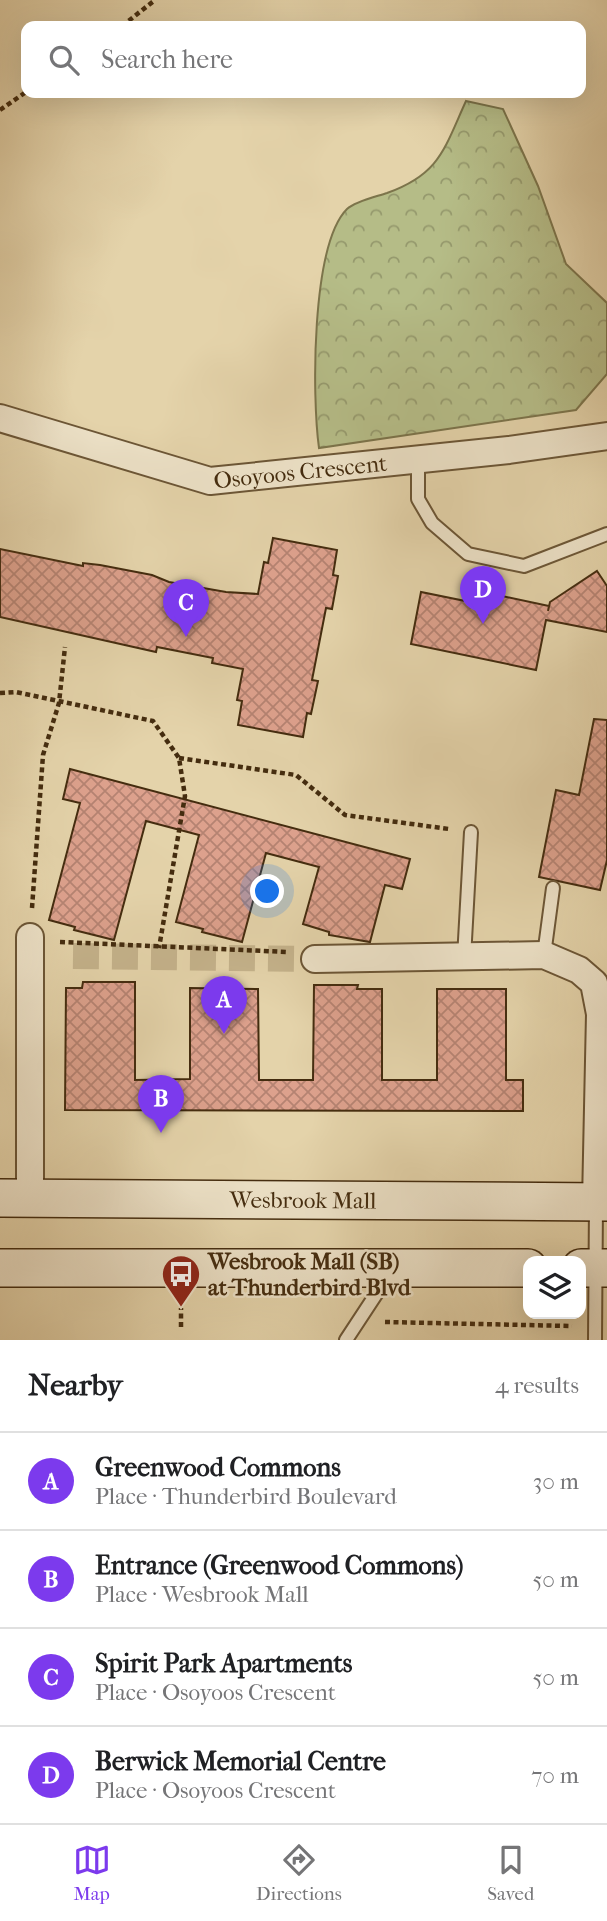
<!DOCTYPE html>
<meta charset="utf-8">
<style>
:root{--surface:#fff;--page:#f6f6f6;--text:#202124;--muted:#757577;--line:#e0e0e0;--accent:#7c3aed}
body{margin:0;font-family:"IM FELL French Canon",serif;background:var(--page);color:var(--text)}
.controls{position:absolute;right:21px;bottom:21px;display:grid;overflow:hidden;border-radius:14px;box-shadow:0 7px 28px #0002}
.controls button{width:63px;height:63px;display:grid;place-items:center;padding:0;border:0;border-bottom:2px solid var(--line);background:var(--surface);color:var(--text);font:35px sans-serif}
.you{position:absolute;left:268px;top:892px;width:24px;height:24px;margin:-18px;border:5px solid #fff;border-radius:50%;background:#1a73e8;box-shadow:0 0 0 10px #1a73e833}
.badge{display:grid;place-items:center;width:46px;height:46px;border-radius:50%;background:var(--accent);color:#fff;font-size:23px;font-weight:700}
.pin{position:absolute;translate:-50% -58px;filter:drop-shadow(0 2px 4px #0008)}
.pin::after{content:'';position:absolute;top:37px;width:24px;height:21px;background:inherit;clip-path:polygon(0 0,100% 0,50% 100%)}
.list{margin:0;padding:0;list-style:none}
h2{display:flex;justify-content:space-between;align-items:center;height:91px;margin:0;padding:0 28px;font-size:30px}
h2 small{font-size:23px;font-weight:400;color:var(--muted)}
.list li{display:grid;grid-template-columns:46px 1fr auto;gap:21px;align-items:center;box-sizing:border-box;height:98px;padding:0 28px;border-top:2px solid var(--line)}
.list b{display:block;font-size:26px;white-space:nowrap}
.list p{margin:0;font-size:23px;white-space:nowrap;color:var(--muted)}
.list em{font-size:23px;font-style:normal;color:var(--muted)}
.icon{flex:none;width:38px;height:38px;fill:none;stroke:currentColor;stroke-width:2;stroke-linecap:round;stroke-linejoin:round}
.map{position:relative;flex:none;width:607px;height:1340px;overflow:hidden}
.search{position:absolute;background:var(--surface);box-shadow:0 7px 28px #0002;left:21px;right:21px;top:21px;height:77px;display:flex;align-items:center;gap:18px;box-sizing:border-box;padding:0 24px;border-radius:14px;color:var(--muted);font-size:26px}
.sheet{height:483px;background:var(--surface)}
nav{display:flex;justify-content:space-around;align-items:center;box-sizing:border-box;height:98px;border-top:2px solid var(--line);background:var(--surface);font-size:19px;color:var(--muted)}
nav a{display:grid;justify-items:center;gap:4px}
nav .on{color:var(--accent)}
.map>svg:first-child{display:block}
.forest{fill:url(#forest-crowns);stroke:#7c744b;stroke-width:2}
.building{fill:url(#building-cross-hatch);stroke:#442c0f;stroke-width:2}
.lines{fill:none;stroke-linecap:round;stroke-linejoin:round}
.minor-tunnel{stroke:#c4b28b;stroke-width:26;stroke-dasharray:26 13;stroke-linecap:butt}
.service-casing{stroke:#6c5636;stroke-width:16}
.minor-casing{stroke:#6c5636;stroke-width:30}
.secondary-casing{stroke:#442c0f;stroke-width:40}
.path{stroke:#442c0f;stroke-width:4.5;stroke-dasharray:5 3.5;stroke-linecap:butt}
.service{stroke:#ede2c8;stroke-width:12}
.minor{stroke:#ede2c8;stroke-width:26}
.secondary{stroke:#ede2c8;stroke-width:37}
.labels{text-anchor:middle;stroke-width:5;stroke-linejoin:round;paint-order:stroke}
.street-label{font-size:23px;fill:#442c0f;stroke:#ede2c8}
.poi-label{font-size:23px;font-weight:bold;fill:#442c0f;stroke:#ede2c8;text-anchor:start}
</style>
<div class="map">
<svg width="607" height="1340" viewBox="0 0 607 1340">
<defs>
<pattern id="forest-crowns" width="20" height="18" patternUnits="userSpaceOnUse" patternTransform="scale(1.75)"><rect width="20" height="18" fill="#b5bc87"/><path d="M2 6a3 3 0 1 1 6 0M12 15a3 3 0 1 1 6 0" fill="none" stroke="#95996d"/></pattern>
<pattern id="building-cross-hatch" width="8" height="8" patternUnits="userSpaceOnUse" patternTransform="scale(1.75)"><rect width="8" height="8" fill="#dda18d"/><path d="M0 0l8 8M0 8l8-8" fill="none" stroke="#b58372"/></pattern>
</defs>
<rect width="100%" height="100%" fill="#e4d3aa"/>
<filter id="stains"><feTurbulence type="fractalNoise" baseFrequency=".00286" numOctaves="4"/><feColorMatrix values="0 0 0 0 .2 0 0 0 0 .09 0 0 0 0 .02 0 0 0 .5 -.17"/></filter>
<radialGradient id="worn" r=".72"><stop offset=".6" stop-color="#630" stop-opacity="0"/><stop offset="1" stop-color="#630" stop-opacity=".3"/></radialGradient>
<!-- forest -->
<path class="forest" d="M466,101l37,8 35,77 28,78 41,39v71l-31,36 -257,38c-7,-50 -8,-203 28,-239 9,-8 28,-12 40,-16 53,-19 57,-44 79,-92z"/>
<!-- building -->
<g class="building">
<polygon points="273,538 337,550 333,575 338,576 332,609 326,608 312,680 318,681 311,714 307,713 303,737 238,725 242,701 237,700 243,669 212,663 213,658 157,647 156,652 0,617 0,549 83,566 83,563 100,565 152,575 169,582 226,592 258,594 264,562 268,563"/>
<polygon points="597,571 607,586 607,632 546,620 536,670 411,644 421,592 485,605 488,593 549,606 548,611 550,602"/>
<polygon points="594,719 607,720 607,860 600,890 539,877 556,790 579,795"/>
<polygon points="70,769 410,859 402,889 385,885 370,942 329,935 329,932 303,924 319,867 266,853 242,942 202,932 203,929 176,922 199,835 146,821 114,940 74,930 75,927 49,920 80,803 63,799"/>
<polygon points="83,982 135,982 135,1080 190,1079 190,988 258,989 259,1080 313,1080 314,985 358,985 357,989 382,989 382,1080 437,1080 437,989 506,989 506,1080 523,1080 523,1111 65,1110 66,988 82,988"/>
</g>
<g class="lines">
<!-- minor-tunnel -->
<polyline class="minor-tunnel" points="73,956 315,959"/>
<!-- service casing -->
<g class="service-casing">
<g id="service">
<polyline points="418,460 418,499 432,523 468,554 524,566 607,534"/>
<polyline points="544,955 553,888"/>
<polyline points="464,958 471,832"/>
<polyline points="346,1340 390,1273"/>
<polyline points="595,1340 596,1204"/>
</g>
</g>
<!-- minor casing -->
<g class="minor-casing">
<g id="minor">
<path id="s1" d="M0,418l210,63 299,-31 98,-14"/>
<polyline points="30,937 30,1197"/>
<polyline points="315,959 544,955 579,970 594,983 600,1014 596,1202"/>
</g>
</g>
<!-- secondary casing -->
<g class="secondary-casing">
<g id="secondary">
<path id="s2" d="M0,1198l607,4"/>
<polyline points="0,1268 528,1268"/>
<polyline points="581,1268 607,1268"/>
</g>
</g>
<!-- path -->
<g class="path">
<polyline points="122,26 155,0"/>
<polyline points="0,110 26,92"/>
<polyline points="0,693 16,692 153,721 179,758 185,796 159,948"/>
<polyline points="179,758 296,775 345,815 449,829"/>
<polyline points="32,908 43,755 59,703 65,647"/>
<polyline points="60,942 288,952"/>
<polyline points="385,1322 572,1326"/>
<polyline points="181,1327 181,1308"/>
</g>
<!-- service -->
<use href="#service" class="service"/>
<!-- minor -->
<use href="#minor" class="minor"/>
<!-- secondary -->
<use href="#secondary" class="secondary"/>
</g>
<!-- icons -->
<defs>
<g id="bus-pin" transform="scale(2.0125)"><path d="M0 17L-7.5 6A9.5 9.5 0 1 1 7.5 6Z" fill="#8f2418" stroke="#ede2c8"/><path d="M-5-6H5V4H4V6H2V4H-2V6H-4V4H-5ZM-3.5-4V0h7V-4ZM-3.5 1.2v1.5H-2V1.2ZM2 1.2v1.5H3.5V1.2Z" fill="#fff"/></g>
</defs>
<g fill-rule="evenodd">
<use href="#bus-pin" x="181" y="1274"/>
</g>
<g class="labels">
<!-- street labels -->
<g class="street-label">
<text dy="8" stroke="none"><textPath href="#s1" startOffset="310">Osoyoos Crescent</textPath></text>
<text dy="8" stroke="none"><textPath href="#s2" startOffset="303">Wesbrook Mall</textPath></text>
</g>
<!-- poi labels -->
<g class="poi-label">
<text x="208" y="1269">Wesbrook Mall (SB)<tspan x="208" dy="26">at Thunderbird Blvd</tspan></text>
</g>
</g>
<rect width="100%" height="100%" filter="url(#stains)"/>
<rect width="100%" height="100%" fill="url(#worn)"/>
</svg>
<div class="controls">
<button><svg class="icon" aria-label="layers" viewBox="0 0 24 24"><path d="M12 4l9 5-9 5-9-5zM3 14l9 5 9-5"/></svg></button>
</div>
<div class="you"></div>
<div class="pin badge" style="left:224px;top:1034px">A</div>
<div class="pin badge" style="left:161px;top:1133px">B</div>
<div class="pin badge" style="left:186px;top:637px">C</div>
<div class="pin badge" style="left:483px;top:624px">D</div>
<div class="search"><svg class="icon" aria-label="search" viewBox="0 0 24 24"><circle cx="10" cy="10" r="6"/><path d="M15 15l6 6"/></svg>Search here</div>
</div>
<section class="sheet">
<h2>Nearby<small>4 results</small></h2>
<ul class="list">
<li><span class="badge">A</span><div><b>Greenwood Commons</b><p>Place · Thunderbird Boulevard</p></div><em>30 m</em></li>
<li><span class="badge">B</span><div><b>Entrance (Greenwood Commons)</b><p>Place · Wesbrook Mall</p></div><em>50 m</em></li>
<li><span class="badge">C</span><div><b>Spirit Park Apartments</b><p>Place · Osoyoos Crescent</p></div><em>50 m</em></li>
<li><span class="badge">D</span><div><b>Berwick Memorial Centre</b><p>Place · Osoyoos Crescent</p></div><em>70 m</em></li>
</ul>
</section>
<nav>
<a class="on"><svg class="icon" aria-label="map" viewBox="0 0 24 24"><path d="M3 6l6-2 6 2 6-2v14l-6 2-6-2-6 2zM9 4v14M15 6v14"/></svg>Map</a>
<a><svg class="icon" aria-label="directions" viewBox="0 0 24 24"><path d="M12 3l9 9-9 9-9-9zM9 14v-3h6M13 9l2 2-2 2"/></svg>Directions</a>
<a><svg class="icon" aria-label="saved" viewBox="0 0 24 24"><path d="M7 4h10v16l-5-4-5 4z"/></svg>Saved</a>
</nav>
